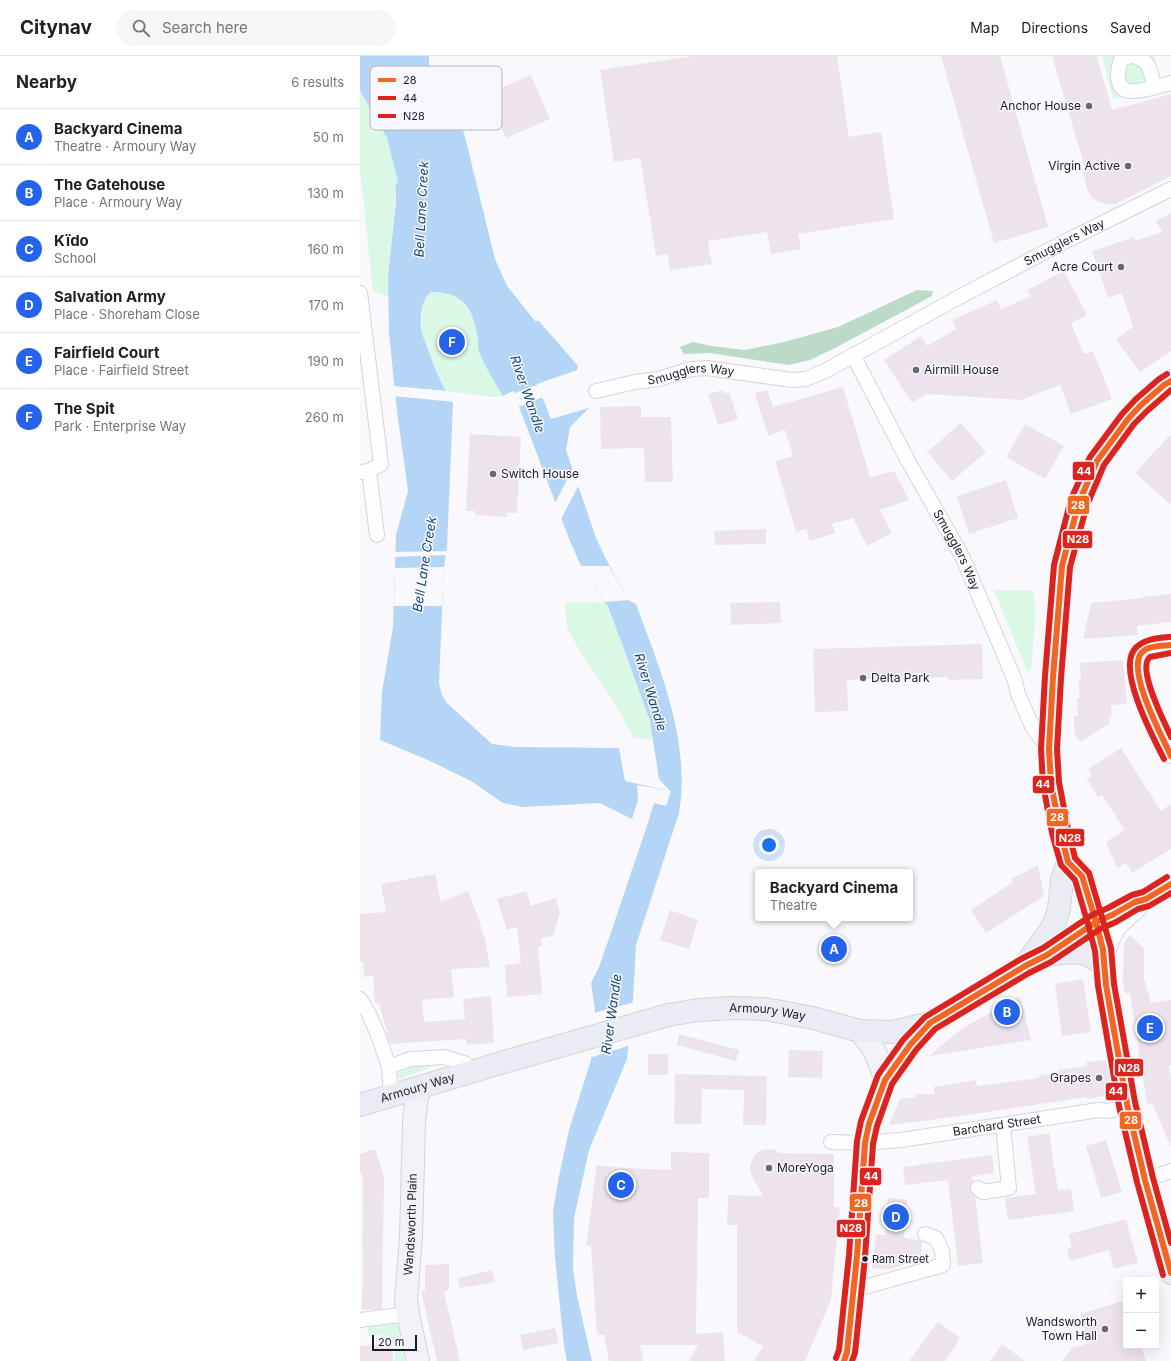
<!DOCTYPE html>
<meta charset="utf-8">
<style>
:root{--surface:#fff;--page:#f6f6f6;--text:#202124;--muted:#757577;--line:#e0e0e0;--accent:#2563eb}
body{margin:0;font-family:Inter,sans-serif;background:var(--page);color:var(--text)}
.controls{position:absolute;right:12px;bottom:12px;display:grid;overflow:hidden;border-radius:4px;box-shadow:0 4px 16px #0002}
.controls button{width:36px;height:36px;display:grid;place-items:center;padding:0;border:0;border-bottom:1px solid var(--line);background:var(--surface);color:var(--text);font:20px sans-serif}
.scale{position:absolute;left:12px;bottom:10px;width:45px;box-sizing:border-box;padding-left:4px;border:2px solid #1c1a27;border-top:0;font-size:11px;line-height:14px;white-space:nowrap;color:#1c1a27;-webkit-text-stroke:3px #f8f7ff;paint-order:stroke}
.you{position:absolute;left:409px;top:789px;width:14px;height:14px;margin:-10px;border:3px solid #fff;border-radius:50%;background:#1a73e8;box-shadow:0 0 0 6px #1a73e833}
.badge{display:grid;place-items:center;width:26px;height:26px;border-radius:50%;background:var(--accent);color:#fff;font-size:13px;font-weight:700}
.pin{position:absolute;translate:-50% -50%;border:2px solid #fff;box-shadow:0 1px 4px #0006}
.popup{position:absolute;left:395px;top:813px;width:158px;height:52px;box-sizing:border-box;display:grid;place-content:center;border-radius:4px;background:var(--surface);filter:drop-shadow(0 1px 3px #0005);font-size:13px;white-space:nowrap;color:var(--muted)}
.popup b{font-size:15px;color:var(--text)}
.popup::after{content:'';position:absolute;left:50%;top:100%;margin-left:-8px;border:8px solid transparent;border-top-color:var(--surface)}
.list{margin:0;padding:0;list-style:none}
h2{display:flex;justify-content:space-between;align-items:center;height:52px;margin:0;padding:0 16px;font-size:17px}
h2 small{font-size:13px;font-weight:400;color:var(--muted)}
.list li{display:grid;grid-template-columns:26px 1fr auto;gap:12px;align-items:center;box-sizing:border-box;height:56px;padding:0 16px;border-top:1px solid var(--line)}
.list b{display:block;font-size:15px;white-space:nowrap}
.list p{margin:0;font-size:13px;white-space:nowrap;color:var(--muted)}
.list em{font-size:13px;font-style:normal;color:var(--muted)}
.icon{flex:none;width:22px;height:22px;fill:none;stroke:currentColor;stroke-width:2;stroke-linecap:round;stroke-linejoin:round}
.map{position:relative;flex:none;width:811px;height:1305px;overflow:hidden}
header{display:flex;align-items:center;gap:24px;box-sizing:border-box;height:56px;padding:0 20px;background:var(--surface);border-bottom:1px solid var(--line)}
header strong{font-size:19px}
nav{display:flex;gap:22px;margin-inline-start:auto;font-size:14px}
.search{width:280px;height:36px;background:var(--page);display:flex;align-items:center;gap:10px;box-sizing:border-box;padding:0 14px;border-radius:22px;color:var(--muted);font-size:15px}
main{display:flex}
aside{flex:1;background:var(--surface)}
.map>svg:first-child{display:block}
.green{fill:#dbf8e6}
.forest{fill:#bbdbc8}
.water{fill:#b4d5f5;fill-rule:evenodd}
.pier{fill:#f9f9fd}
.building{fill:#ede3ed}
.lines{fill:none;stroke-linecap:round;stroke-linejoin:round}
.street-casing{stroke:#d5d4dd;stroke-width:16}
.secondary-casing{stroke:#d5d4dd;stroke-width:22}
.primary-casing{stroke:#d4d3d7;stroke-width:24}
.highway-casing{stroke:#d4d3d7;stroke-width:24}
.street{stroke:#fefeff;stroke-width:14}
.secondary{stroke:#f8f8fa;stroke-width:20}
.primary{stroke:#f2f2f8;stroke-width:22}
.highway{stroke:#ebebf3;stroke-width:22}
.bus-1-casing{stroke:#f8f7ff;stroke-width:9}
.bus-2-casing{stroke:#f8f7ff;stroke-width:9}
.bus-3-casing{stroke:#f8f7ff;stroke-width:9}
.bus-1{stroke:#f26522;stroke-width:6}
.bus-2{stroke:#dc241f;stroke-width:6}
.bus-3{stroke:#dc241f;stroke-width:6}
.poi-dot{fill:#696872;stroke:#f8f7ff;stroke-width:1.5}
.bus-dot{fill:#1c1a27;stroke:#f8f7ff;stroke-width:1.5}
.labels{text-anchor:middle;stroke-width:3;stroke-linejoin:round;paint-order:stroke}
.bus-label{font-size:11px;fill:#1c1a27;stroke:#f8f7ff;text-anchor:start}
.poi-label{font-size:12px;fill:#1c1a27;stroke:#f8f7ff;text-anchor:end}
.street-label{font-size:12px;fill:#1c1a27;stroke:#f8f7ff}
.water-label{font-size:13px;font-style:italic;fill:#10476f;stroke:#f8f7ff}
.key{fill:#f8f7ff;stroke:#b6b5be;stroke-width:1}
.key-label{font-size:11px;fill:#1c1a27}
.line-badge{stroke:#f8f7ff;stroke-width:1.5}
.badge-label{font-size:11px;text-anchor:middle;font-weight:bold;fill:#fff}
</style>
<header>
<strong>Citynav</strong>
<div class="search"><svg class="icon" aria-label="search" viewBox="0 0 24 24"><circle cx="10" cy="10" r="6"/><path d="M15 15l6 6"/></svg>Search here</div>
<nav><a>Map</a><a>Directions</a><a>Saved</a></nav>
</header>
<main>
<aside>
<h2>Nearby<small>6 results</small></h2>
<ul class="list">
<li><span class="badge">A</span><div><b>Backyard Cinema</b><p>Theatre · Armoury Way</p></div><em>50 m</em></li>
<li><span class="badge">B</span><div><b>The Gatehouse</b><p>Place · Armoury Way</p></div><em>130 m</em></li>
<li><span class="badge">C</span><div><b>Kïdo</b><p>School</p></div><em>160 m</em></li>
<li><span class="badge">D</span><div><b>Salvation Army</b><p>Place · Shoreham Close</p></div><em>170 m</em></li>
<li><span class="badge">E</span><div><b>Fairfield Court</b><p>Place · Fairfield Street</p></div><em>190 m</em></li>
<li><span class="badge">F</span><div><b>The Spit</b><p>Park · Enterprise Way</p></div><em>260 m</em></li>
</ul>
</aside>
<div class="map">
<svg width="811" height="1305" viewBox="0 0 811 1305">
<rect width="100%" height="100%" fill="#f9f9fd"/>
<!-- green -->
<g class="green">
<polygon points="742,0 794,0 802,31 753,43"/>
<polygon points="0,35 27,82 38,126 35,129 36,136 28,218 29,241 13,235 0,112"/>
<path d="M70,236c31,0 42,13 47,42 1,6 1,13 2,18 6,15 16,31 24,44l-12,1 -46,-6 -16,-38 -8,-23 2,-27 3,-8z"/>
<polygon points="634,534 673,534 676,551 671,615 667,615"/>
<polygon points="245,546 261,585 290,665 294,684 274,682 255,648 221,597 207,572 205,547"/>
<polygon points="70,1007 72,1011 39,1023 37,1019 48,1009"/>
<path d="M38,1266l7,39h-11c3,-12 -1,-24 -15,-26 -3,-1 -7,1 -10,1l-2,-11z"/>
</g>
<!-- forest -->
<polygon class="forest" points="557,234 573,235 572,240 477,291 450,304 429,309 350,297 324,298 320,291 333,286 351,290 385,294 424,286 478,271"/>
<!-- water -->
<path class="water" d="M0,0h69v10l15,24 20,43 31,126 12,27 28,35h4l39,45 -1,4 -40,14 14,35 38,-11 -19,19 -4,23 30,88 9,19 23,43 8,4c24,65 55,138 43,209l-43,132 -3,54 -6,60 -38,91 -15,68 -1,50 4,28 15,65h-25l-3,-15 -9,-89 -2,-45 5,-31 11,-51 22,-70 4,-51 -4,-26 8,-16 10,-29 39,-115 -16,-4 -32,-16 -77,4 -20,-4 -32,-22 -43,-21 -48,-20 2,-48 11,-65 3,-92 12,-44 -11,-80 -8,-78 -1,-59 8,-72v-10l-1,-7 3,-3 -11,-44 -27,-47zM71,236c30,0 41,13 46,42 1,6 1,13 2,18 6,15 16,31 24,44l10,-5 57,150 11,25 27,41 13,34 29,80 9,58 11,12 -45,-10 -6,-33 -104,-1 -23,-3 -45,-41 -6,-10 -2,-11 5,-115 3,-20 6,-144c-12,-18 -20,-39 -27,-59 -2,-5 -4,-10 -5,-15 -1,-12 0,-30 10,-37z"/>
<!-- pier -->
<g class="pier">
<polygon points="188,325 189,326 179,329 184,341 158,351 152,338"/>
<polygon points="33,330 88,335 94,346 33,340"/>
<polygon points="213,412 220,427 200,465 194,449"/>
<polygon points="89,495 88,499 33,501 33,496"/>
<polygon points="221,510 249,510 268,544 245,546"/>
<polygon points="84,511 82,550 34,550 35,512"/>
<polygon points="277,729 311,735 306,750 294,747 288,767 272,763 278,744"/>
<polygon points="275,946 271,989 229,1002 233,957"/>
</g>
<!-- building -->
<g class="building">
<polygon points="333,0 477,0 489,81 521,76 534,163 438,178 441,193 411,198 407,176 348,185 352,208 310,214 308,198 296,200 280,102 254,106 240,14"/>
<polygon points="581,0 640,0 688,171 634,187"/>
<polygon points="692,0 737,0 752,54 811,38 811,120 756,148 747,148 739,146 731,141 727,132 723,116 726,115"/>
<polygon points="171,19 190,63 146,82 127,38"/>
<polygon points="811,157 811,295 780,316 756,283 773,271 762,237 748,242 732,195 774,181 775,185 802,176 796,165"/>
<polygon points="704,215 727,259 711,267 724,298 733,295 752,343 711,358 700,329 661,344 566,338 552,347 524,304 561,280 567,290 596,273 592,264 637,244 641,253 671,240 667,234"/>
<polygon points="483,331 510,421 534,415 549,444 520,454 532,477 507,490 493,462 472,468 475,477 450,485 446,473 436,476 415,405 433,400 425,374 408,380 395,337 407,334 413,351"/>
<polygon points="363,334 364,338 369,336 378,363 358,369 348,338"/>
<polygon points="281,350 281,361 311,361 313,426 285,426 284,392 241,393 240,351"/>
<polygon points="601,367 626,396 592,425 567,396"/>
<polygon points="665,368 704,390 685,423 646,401"/>
<polygon points="110,378 161,381 157,457 147,457 147,461 115,459 115,455 106,455"/>
<polygon points="811,378 811,449 775,417"/>
<polygon points="646,424 658,462 609,478 597,440"/>
<polygon points="406,473 406,488 355,489 354,475"/>
<polygon points="811,538 811,566 777,570 778,579 723,583 731,547 782,542 782,541"/>
<polygon points="420,546 421,567 371,569 370,547"/>
<polygon points="622,588 623,623 588,624 588,621 487,624 488,655 455,656 453,593"/>
<polygon points="763,604 767,648 751,649 752,661 749,661 750,667 720,686 714,677 714,660 718,660 717,643 720,642 718,625 721,625 720,607"/>
<polygon points="761,692 801,755 811,748 811,793 772,817 766,807 757,812 746,786 765,774 742,739 738,741 727,723 732,720 728,713"/>
<polygon points="678,809 684,840 626,877 611,854 653,826 651,823"/>
<polygon points="75,818 81,846 108,835 118,861 125,884 130,911 91,913 94,941 62,944 64,966 105,963 103,943 131,940 134,987 107,989 106,983 30,988 19,947 15,947 13,920 4,921 3,906 0,906 0,858 26,856 21,828"/>
<polygon points="166,835 171,850 196,842 200,857 193,880 181,882 182,890 178,891 182,938 147,941 145,909 161,907 157,871 147,874 137,843"/>
<polygon points="310,854 338,864 329,893 300,884"/>
<polygon points="770,879 784,892 784,922 791,947 811,944 811,1009 809,1010 811,1024 811,1091 792,1047 787,1048 770,937 765,937 763,925 764,887"/>
<polygon points="723,923 731,976 702,980 695,928"/>
<polygon points="660,940 671,984 569,1000 601,973"/>
<polygon points="319,978 379,994 376,1005 317,989"/>
<polygon points="429,994 463,995 462,1022 428,1021"/>
<rect x="288" y="998" width="20" height="21"/>
<polygon points="746,1004 753,1039 727,1043 726,1041 621,1057 563,1065 529,1069 540,1043 556,1041 556,1038 574,1038 574,1031 616,1024 617,1030 679,1022 678,1020 698,1017 698,1014 727,1010 726,1006"/>
<polygon points="315,1018 407,1020 406,1069 383,1069 384,1034 342,1033 341,1068 314,1068"/>
<polygon points="689,1077 698,1134 711,1133 714,1155 648,1164 645,1142 676,1138 667,1081"/>
<polygon points="746,1084 762,1136 741,1142 726,1090"/>
<polygon points="15,1093 24,1121 22,1253 2,1254 3,1123 0,1114 0,1098"/>
<polygon points="408,1093 415,1094 420,1097 474,1098 474,1151 480,1151 471,1244 445,1305 394,1305 403,1290 377,1276 377,1169 367,1169 368,1139 403,1140 391,1118 390,1112 393,1101 397,1097 402,1094"/>
<polygon points="311,1096 349,1097 349,1142 338,1142 336,1278 363,1276 365,1305 329,1305 338,1289 280,1289 283,1305 249,1305 244,1279 237,1279 231,1190 226,1190 237,1109 264,1112 311,1114"/>
<polygon points="632,1099 634,1117 612,1120 613,1125 610,1131 610,1135 615,1140 623,1207 598,1210 588,1124 545,1129 543,1111"/>
<polygon points="528,1142 547,1144 544,1182 559,1184 562,1186 561,1204 530,1213 520,1213 512,1212 516,1179 525,1179"/>
<polygon points="766,1163 778,1207 754,1213 749,1194 710,1205 707,1193 712,1192 709,1178"/>
<polygon points="89,1208 89,1234 84,1236 100,1305 77,1305 61,1235 65,1235 65,1209"/>
<polygon points="132,1214 135,1226 100,1232 98,1222"/>
<polygon points="766,1244 766,1290 781,1290 786,1305 702,1305 712,1292 729,1287 720,1258"/>
<polygon points="578,1266 600,1282 585,1305 549,1305"/>
<polygon points="195,1272 199,1287 163,1294 160,1279"/>
<polygon points="23,1288 31,1291 33,1296 33,1305 0,1305 0,1290"/>
<polygon points="642,1288 665,1305 630,1305"/>
</g>
<g class="lines">
<!-- street casing -->
<g class="street-casing">
<g id="street">
<path d="M770,0l-9,3c-4,12 -7,33 12,32 12,0 26,-5 38,-8"/>
<path d="M773,0c17,3 18,16 21,31"/>
<polyline points="0,237 21,408 9,415 0,416"/>
<path id="s1" d="M493,299l54,104 55,97 35,82 18,43 3,13 15,34 16,21"/>
<path id="s2" d="M236,335l39,-9 24,-3 32,-10 16,-1 85,12 14,-1 19,-8 136,-75 105,-55 105,-52"/>
<polyline points="9,415 17,479"/>
<path d="M811,589c-10,1 -25,1 -31,10 -12,18 23,82 31,101"/>
<polyline points="736,866 752,859 775,846 786,843 811,828"/>
<path d="M746,902c5,-11 6,-22 14,-31 9,-10 21,-16 26,-28"/>
<polyline points="0,943 9,958 18,979 29,1011 31,1039"/>
<polyline points="29,1011 50,1003 84,1001 104,1007 114,1015"/>
<path id="s3" d="M471,1086l34,1 36,-3 198,-30 7,1 22,-3"/>
<polyline points="785,1124 811,1115"/>
<polyline points="618,1132 623,1136 649,1132 643,1069"/>
<polyline points="494,1234 583,1209 582,1195 576,1182 565,1178"/>
<polyline points="0,1264 48,1258"/>
</g>
</g>
<!-- secondary casing -->
<g class="secondary-casing">
<polyline id="secondary" points="687,899 711,882 736,866"/>
</g>
<!-- primary casing -->
<g class="primary-casing">
<g id="primary">
<path id="s4" d="M58,1305l-10,-47 -2,-14 5,-63 3,-115 3,-24 3,-11"/>
<polyline points="484,1305 487,1296 497,1200 505,1087 509,1068 525,1024 523,1016 514,994 500,975"/>
</g>
</g>
<!-- highway casing -->
<g class="highway-casing">
<g id="highway">
<polyline points="811,325 804,329 781,349 768,363 737,405 719,446 702,510 693,621 689,693 691,727 700,775 708,806 722,820 736,866 743,894 746,929 767,1048 785,1124 811,1217"/>
<polyline points="665,909 690,875 695,865 699,853 702,824 708,806"/>
<path id="s5" d="M0,1049l151,-45 157,-45 31,-5 33,-2 33,1 48,9 47,13 33,1 37,-9 95,-57 22,-11 24,-3 11,1 8,3 13,8"/>
</g>
</g>
<!-- street -->
<use href="#street" class="street"/>
<!-- secondary -->
<use href="#secondary" class="secondary"/>
<!-- primary -->
<use href="#primary" class="primary"/>
<!-- highway -->
<use href="#highway" class="highway"/>
<!-- bus-1 casing -->
<g class="bus-1-casing">
<g id="bus-1">
<polyline points="811,325 804,329 781,349 768,363 737,405 719,446 702,510 693,621 689,693 691,727 700,775 708,806 722,820 736,866 743,894 746,929 767,1048 785,1124 811,1217"/>
<path d="M811,589c-9,1 -26,0 -31,10 -11,21 22,81 31,101"/>
<polyline points="484,1305 487,1296 497,1200 505,1087 509,1068 525,1024 550,989 570,967 665,910 687,899 736,866 752,859 775,846 786,843 811,828"/>
</g>
</g>
<!-- bus-2 casing -->
<g class="bus-2-casing">
<g id="bus-2">
<path d="M804,703c-11,-22 -46,-87 -30,-109 8,-11 24,-12 36,-13"/>
<polyline points="803,1219 777,1126 759,1050 738,930 735,895 728,868 715,824 701,809 692,777 683,728 681,693 685,620 694,509 711,443 730,401 762,358 776,343 799,323 807,318"/>
<polyline points="492,1305 495,1297 505,1201 513,1088 517,1070 532,1028 556,994 575,973 669,917 691,906 740,873 756,866 778,853 789,850 811,837"/>
</g>
</g>
<!-- bus-3 casing -->
<g class="bus-3-casing">
<g id="bus-3">
<polyline points="811,334 787,355 774,368 744,409 727,449 710,511 701,622 697,693 699,726 708,773 715,802 729,817 751,892 754,928 775,1046 793,1122 811,1187"/>
<path d="M811,597l-21,4c-14,11 15,66 21,80"/>
<polyline points="476,1302 479,1294 489,1199 497,1085 501,1065 518,1019 543,984 565,961 661,903 683,892 732,859 748,852 772,839 783,836 807,821"/>
</g>
</g>
<!-- bus-1 -->
<use href="#bus-1" class="bus-1"/>
<!-- bus-2 -->
<use href="#bus-2" class="bus-2"/>
<!-- bus-3 -->
<use href="#bus-3" class="bus-3"/>
</g>
<!-- markers -->
<g class="poi-dot">
<circle cx="729" cy="50" r="4"/>
<circle cx="768" cy="110" r="4"/>
<circle cx="761" cy="211" r="4"/>
<circle cx="556" cy="314" r="4"/>
<circle cx="133" cy="418" r="4"/>
<circle cx="503" cy="622" r="4"/>
<circle cx="739" cy="1022" r="4"/>
<circle cx="409" cy="1112" r="4"/>
<circle cx="745" cy="1273" r="4"/>
</g>
<circle class="bus-dot" cx="505" cy="1203" r="3.5"/>
<g class="labels">
<!-- bus labels -->
<g class="bus-label">
<text x="512" y="1207">Ram Street</text>
</g>
<!-- poi labels -->
<g class="poi-label">
<text x="721" y="54">Anchor House</text>
<text x="760" y="114">Virgin Active</text>
<text x="753" y="215">Acre Court</text>
<text x="564" y="318" text-anchor="start">Airmill House</text>
<text x="141" y="422" text-anchor="start">Switch House</text>
<text x="511" y="626" text-anchor="start">Delta Park</text>
<text x="731" y="1026">Grapes</text>
<text x="417" y="1116" text-anchor="start">MoreYoga</text>
<text x="737" y="1270">Wandsworth<tspan x="737" dy="14">Town Hall</tspan></text>
</g>
<!-- street labels -->
<g class="street-label">
<text dy="4" stroke="none"><textPath href="#s2" startOffset="506">Smugglers Way</textPath></text>
<text dy="4" stroke="none"><textPath href="#s2" startOffset="97">Smugglers Way</textPath></text>
<text dy="4" stroke="none"><textPath href="#s1" startOffset="221">Smugglers Way</textPath></text>
<text dy="4" stroke="none"><textPath href="#s5" startOffset="421">Armoury Way</textPath></text>
<text dy="4" stroke="none"><textPath href="#s5" startOffset="60">Armoury Way</textPath></text>
<text dy="4" stroke="none"><textPath href="#s3" startOffset="167">Barchard Street</textPath></text>
<text dy="4" stroke="none"><textPath href="#s4" startOffset="138">Wandsworth Plain</textPath></text>
</g>
<!-- water labels -->
<g class="water-label">
<text transform="translate(61 153) rotate(-87)" y="5">Bell Lane Creek</text>
<text transform="translate(168 338) rotate(71)" y="5">River Wandle</text>
<text transform="translate(64 508) rotate(-81)" y="5">Bell Lane Creek</text>
<text transform="translate(291 636) rotate(73)" y="5">River Wandle</text>
<text transform="translate(251 958) rotate(-82)" y="5">River Wandle</text>
</g>
</g>
<!-- legend -->
<rect x="10" y="10" width="132" height="64" rx="6" class="key"/>
<rect x="18" y="22" width="18" height="4" fill="#f26522"/>
<rect x="18" y="40" width="18" height="4" fill="#dc241f"/>
<rect x="18" y="58" width="18" height="4" fill="#dc241f"/>
<g class="key-label">
<text x="43" y="28">28</text>
<text x="43" y="46">44</text>
<text x="43" y="64">N28</text>
</g>
<g class="line-badge">
<rect x="712" y="405" width="23" height="20" rx="4" fill="#dc241f"/>
<rect x="707" y="439" width="23" height="20" rx="4" fill="#f26522"/>
<rect x="702" y="474" width="31" height="19" rx="4" fill="#dc241f"/>
<rect x="672" y="719" width="23" height="19" rx="4" fill="#dc241f"/>
<rect x="686" y="752" width="23" height="19" rx="4" fill="#f26522"/>
<rect x="695" y="772" width="30" height="19" rx="4" fill="#dc241f"/>
<rect x="754" y="1002" width="30" height="19" rx="4" fill="#dc241f"/>
<rect x="745" y="1026" width="23" height="19" rx="4" fill="#dc241f"/>
<rect x="759" y="1055" width="23" height="19" rx="4" fill="#f26522"/>
<rect x="499" y="1111" width="23" height="19" rx="4" fill="#dc241f"/>
<rect x="489" y="1137" width="23" height="19" rx="4" fill="#f26522"/>
<rect x="476" y="1163" width="30" height="19" rx="4" fill="#dc241f"/>
</g>
<g class="badge-label">
<text x="724" y="419">44</text>
<text x="718" y="453">28</text>
<text x="718" y="487">N28</text>
<text x="683" y="732">44</text>
<text x="697" y="765">28</text>
<text x="710" y="786">N28</text>
<text x="769" y="1016">N28</text>
<text x="756" y="1039">44</text>
<text x="771" y="1068">28</text>
<text x="511" y="1124">44</text>
<text x="501" y="1151">28</text>
<text x="491" y="1176">N28</text>
</g>
</svg>
<div class="controls">
<button>+</button>
<button>−</button>
</div>
<div class="scale">20 m</div>
<div class="you"></div>
<div class="pin badge" style="left:474px;top:893px">A</div>
<div class="popup"><b>Backyard Cinema</b>Theatre</div>
<div class="pin badge" style="left:647px;top:956px">B</div>
<div class="pin badge" style="left:261px;top:1129px">C</div>
<div class="pin badge" style="left:536px;top:1161px">D</div>
<div class="pin badge" style="left:790px;top:972px">E</div>
<div class="pin badge" style="left:92px;top:286px">F</div>
</div>
</main>
